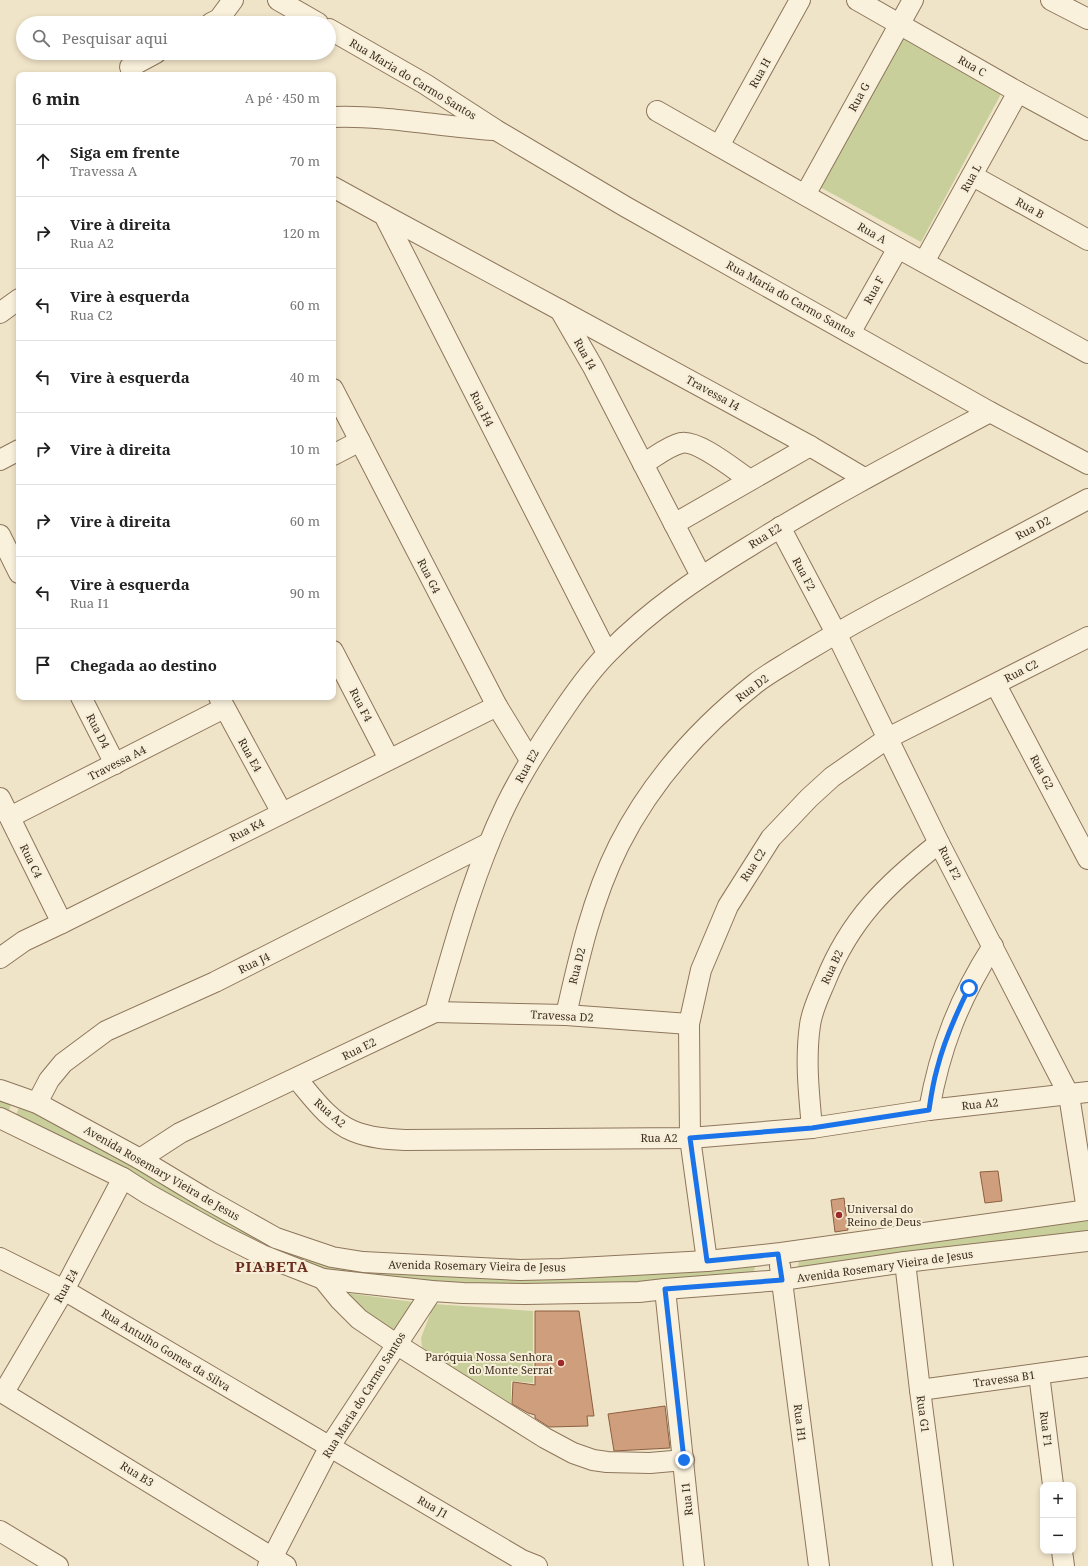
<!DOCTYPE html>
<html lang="pt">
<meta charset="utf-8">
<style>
:root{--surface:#fff;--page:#f2f2f2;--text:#222;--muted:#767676;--line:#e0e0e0}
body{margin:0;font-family:"Noto Serif",serif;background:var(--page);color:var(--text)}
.controls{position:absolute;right:12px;bottom:12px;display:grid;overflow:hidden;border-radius:8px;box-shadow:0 2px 6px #0003}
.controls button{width:36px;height:36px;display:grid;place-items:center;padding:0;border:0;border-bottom:1px solid var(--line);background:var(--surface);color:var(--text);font:20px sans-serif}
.stop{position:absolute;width:12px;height:12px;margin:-9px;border:3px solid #1a73e8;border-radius:50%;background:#fff}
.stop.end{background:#1a73e8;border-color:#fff;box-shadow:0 1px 4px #0008}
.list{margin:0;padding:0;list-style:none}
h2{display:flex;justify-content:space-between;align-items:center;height:52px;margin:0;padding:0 16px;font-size:17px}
h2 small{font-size:13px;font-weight:400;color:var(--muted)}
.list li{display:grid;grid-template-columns:26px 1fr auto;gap:12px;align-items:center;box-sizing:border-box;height:72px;padding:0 16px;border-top:1px solid var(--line)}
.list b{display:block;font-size:15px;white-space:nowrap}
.list p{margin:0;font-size:13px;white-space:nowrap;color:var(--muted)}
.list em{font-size:13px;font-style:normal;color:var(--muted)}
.icon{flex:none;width:22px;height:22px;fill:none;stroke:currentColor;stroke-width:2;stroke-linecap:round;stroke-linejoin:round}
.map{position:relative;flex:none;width:1088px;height:1566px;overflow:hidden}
.search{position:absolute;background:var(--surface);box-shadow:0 2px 6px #0003;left:16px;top:16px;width:320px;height:44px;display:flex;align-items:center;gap:10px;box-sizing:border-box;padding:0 14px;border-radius:22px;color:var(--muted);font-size:15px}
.panel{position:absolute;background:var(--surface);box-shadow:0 2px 6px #0003;left:16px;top:72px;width:320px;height:628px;border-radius:8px}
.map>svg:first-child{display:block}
.green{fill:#c9cf9b}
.building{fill:#cf9f7d;stroke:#8d5f41}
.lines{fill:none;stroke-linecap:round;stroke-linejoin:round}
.minor-casing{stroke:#8d765c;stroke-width:22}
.minor{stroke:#faf1dc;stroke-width:20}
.route{stroke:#1a73e8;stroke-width:5}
.poi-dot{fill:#9e2a2b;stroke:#f7eed8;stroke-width:1.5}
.labels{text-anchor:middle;stroke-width:4;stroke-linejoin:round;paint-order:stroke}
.street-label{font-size:11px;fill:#3d2e20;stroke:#f7eed8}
.poi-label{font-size:11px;fill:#3d2e20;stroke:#f7eed8;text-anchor:start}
.district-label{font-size:15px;font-weight:bold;letter-spacing:1px;fill:#6b2e1e;stroke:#f7eed8}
</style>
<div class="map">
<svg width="1088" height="1566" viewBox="0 0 1088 1566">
<rect width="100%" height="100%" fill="#f0e4c8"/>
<!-- green -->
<g class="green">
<polygon points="901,34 1001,94 921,242 818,186"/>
<polygon points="0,1097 12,1101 8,1114 0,1111"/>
<polygon points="20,1105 330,1264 391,1274 469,1277 754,1265 755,1269 751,1274 624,1284 456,1284 355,1278 306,1265 260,1249 16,1115"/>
<polygon points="1088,1219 1088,1234 800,1269 798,1267 799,1260"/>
<polygon points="339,1292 414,1302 393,1334"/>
<polygon points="434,1304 533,1311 533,1383 511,1381 511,1409 422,1347 421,1338"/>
</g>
<!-- building -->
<g class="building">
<polygon points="998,1171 1002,1201 985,1203 980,1172"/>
<polygon points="844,1198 848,1230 835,1232 831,1200"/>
<polygon points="535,1311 579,1311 594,1416 587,1416 588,1426 549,1427 535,1418 535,1415 528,1413 512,1404 513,1382 535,1385"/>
<polygon points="665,1406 670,1448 614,1451 608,1414"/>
</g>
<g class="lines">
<!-- minor casing -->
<g class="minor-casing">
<g id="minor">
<polyline points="278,0 318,23"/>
<polyline points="857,0 1018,92 1088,130"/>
<polyline points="1051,0 1088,19"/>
<polyline points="211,23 219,19 233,0"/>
<polyline points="329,29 425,84 496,130 626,207 990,412 1088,464"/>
<polyline points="130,67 156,53"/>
<polyline points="657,111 898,248 1088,353"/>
<path d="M333,117c54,-2 108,10 161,13"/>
<polyline points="719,146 800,0"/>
<polyline points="973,176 1088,240"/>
<polyline points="333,187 384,215 607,653"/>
<polyline points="805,195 913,0"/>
<polyline points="384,215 560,310 593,367 701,576"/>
<polyline points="924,262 1018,92"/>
<polyline points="560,310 810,446 864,478"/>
<polyline points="0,313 19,299"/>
<polyline points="850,333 898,248"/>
<polyline points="333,389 497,706 530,760"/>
<polyline points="333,455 360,441"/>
<polyline points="0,460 19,450"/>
<path d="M643,464c12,-7 25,-18 38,-21 16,-4 54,27 69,37"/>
<polyline points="674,524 810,446"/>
<polyline points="780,527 836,633 939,843 1069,1095 1087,1210"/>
<polyline points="0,535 19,573"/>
<polyline points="333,651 389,759"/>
<polyline points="996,685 1088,859"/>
<polyline points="81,697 115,764"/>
<polyline points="219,697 282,813"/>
<polyline points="0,798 62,923"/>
<polyline points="10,817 224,708"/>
<polyline points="0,958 24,941 62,923 497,706"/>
<polyline points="435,1012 566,1015 689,1024"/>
<path d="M566,1015c13,-58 26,-116 53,-170 32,-63 81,-118 137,-162 13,-10 28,-18 42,-27 38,-23 76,-44 115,-64 58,-31 117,-62 175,-93"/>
<path d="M297,1079c16,19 32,42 56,52 17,7 34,8 52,9l285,-2 122,-10 117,-18 159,-18"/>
<polyline points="0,1090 37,1103 140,1159 203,1197 276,1238 332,1257 363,1262 520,1270 561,1269 707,1261 781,1253 1088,1210"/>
<polyline points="37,1103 49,1080 63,1063 106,1031 215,982 489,843"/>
<path d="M929,1110c11,-62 30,-111 64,-164"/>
<polyline points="0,1118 123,1178 148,1194 220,1234 262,1255 323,1279 432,1291 463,1293 525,1294 639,1292 665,1289 782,1280 905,1262 1088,1241"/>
<path d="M812,1128c-3,-34 -7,-68 -2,-103 2,-15 9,-29 15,-43 25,-63 62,-98 114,-139"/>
<path d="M140,1159l40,-26 255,-121c20,-70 39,-141 71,-207 17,-35 38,-67 60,-99 13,-19 27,-38 43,-54 42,-43 90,-75 141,-106 78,-49 159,-91 240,-134"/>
<polyline points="0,1258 64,1290 522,1560 537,1566"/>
<polyline points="707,1261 690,1138 689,1024 701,970 728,906 771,838 809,798 832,777 888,738 1088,637"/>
<polyline points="905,1262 920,1390 943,1566"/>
<polyline points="780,1266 819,1566"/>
<polyline points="323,1279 340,1300 359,1319 396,1344 545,1438 573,1453 593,1460 607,1462 650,1463 684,1460"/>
<polyline points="665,1289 694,1566"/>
<polyline points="1039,1374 1053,1485"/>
<polyline points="920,1390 1088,1367"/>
<polyline points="0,1391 286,1566"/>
<polyline points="4,1392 64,1290 123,1178"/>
<polyline points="0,1531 58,1566"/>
<polyline points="1062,1551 1064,1566"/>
<polyline points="268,1566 330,1446 432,1291"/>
</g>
</g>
<!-- minor -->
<use href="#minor" class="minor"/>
</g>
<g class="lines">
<!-- route -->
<path class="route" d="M684,1460l-19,-171 117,-9 -4,-26 -71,7 -17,-123 122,-10 117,-18c2,-14 4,-27 8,-41 7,-28 19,-55 32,-81"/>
</g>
<!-- markers -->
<g class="poi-dot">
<circle cx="839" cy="1215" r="4"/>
<circle cx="561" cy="1363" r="4"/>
</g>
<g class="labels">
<!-- street labels -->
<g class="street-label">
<text transform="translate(972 66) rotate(30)" y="4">Rua C</text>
<text transform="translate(760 73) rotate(-61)" y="4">Rua H</text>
<text transform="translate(413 79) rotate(31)" y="4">Rua Maria do Carmo Santos</text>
<text transform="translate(859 97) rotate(-61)" y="4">Rua G</text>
<text transform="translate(971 178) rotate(-61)" y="4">Rua L</text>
<text transform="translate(1030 208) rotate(29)" y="4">Rua B</text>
<text transform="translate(872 233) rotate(30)" y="4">Rua A</text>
<text transform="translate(874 290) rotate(-61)" y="4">Rua F</text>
<text transform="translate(791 299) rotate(29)" y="4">Rua Maria do Carmo Santos</text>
<text transform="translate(585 354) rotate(61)" y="4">Rua I4</text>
<text transform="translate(713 393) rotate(29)" y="4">Travessa I4</text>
<text transform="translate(482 409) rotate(63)" y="4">Rua H4</text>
<text transform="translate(1033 528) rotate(-28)" y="4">Rua D2</text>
<text transform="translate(765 536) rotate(-32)" y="4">Rua E2</text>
<text transform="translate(804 574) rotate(62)" y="4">Rua F2</text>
<text transform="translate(429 576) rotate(63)" y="4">Rua G4</text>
<text transform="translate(1021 671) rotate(-27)" y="4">Rua C2</text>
<text transform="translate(752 688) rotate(-37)" y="4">Rua D2</text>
<text transform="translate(361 705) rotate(63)" y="4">Rua F4</text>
<text transform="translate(98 731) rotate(63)" y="4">Rua D4</text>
<text transform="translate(250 755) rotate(61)" y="4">Rua E4</text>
<text transform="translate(117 763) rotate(-27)" y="4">Travessa A4</text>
<text transform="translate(527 766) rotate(-61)" y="4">Rua E2</text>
<text transform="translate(1042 772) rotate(62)" y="4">Rua G2</text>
<text transform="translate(247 830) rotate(-27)" y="4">Rua K4</text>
<text transform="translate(31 861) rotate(64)" y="4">Rua C4</text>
<text transform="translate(950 863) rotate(63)" y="4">Rua F2</text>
<text transform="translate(753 865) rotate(-57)" y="4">Rua C2</text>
<text transform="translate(254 963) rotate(-26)" y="4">Rua J4</text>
<text transform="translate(577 966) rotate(-76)" y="4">Rua D2</text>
<text transform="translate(832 967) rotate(-65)" y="4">Rua B2</text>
<text transform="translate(562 1016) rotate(3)" y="4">Travessa D2</text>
<text transform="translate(359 1049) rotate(-26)" y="4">Rua E2</text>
<text transform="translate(980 1104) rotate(-6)" y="4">Rua A2</text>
<text transform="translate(330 1113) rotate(41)" y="4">Rua A2</text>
<text x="659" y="1142">Rua A2</text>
<text transform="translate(162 1173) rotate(30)" y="4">Avenida Rosemary Vieira de Jesus</text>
<text transform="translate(477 1266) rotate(1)" y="4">Avenida Rosemary Vieira de Jesus</text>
<text transform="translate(885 1266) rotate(-8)" y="4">Avenida Rosemary Vieira de Jesus</text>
<text transform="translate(66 1286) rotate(-61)" y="4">Rua E4</text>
<text transform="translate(166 1350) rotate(31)" y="4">Rua Antulho Gomes da Silva</text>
<text transform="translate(1004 1379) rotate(-8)" y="4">Travessa B1</text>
<text transform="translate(364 1395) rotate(-58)" y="4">Rua Maria do Carmo Santos</text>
<text transform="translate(923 1414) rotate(82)" y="4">Rua G1</text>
<text transform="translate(800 1423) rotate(83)" y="4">Rua H1</text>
<text transform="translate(1046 1429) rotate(83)" y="4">Rua F1</text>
<text transform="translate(137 1474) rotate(32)" y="4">Rua B3</text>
<text transform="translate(687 1499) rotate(-96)" y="4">Rua I1</text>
<text transform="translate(433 1507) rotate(30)" y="4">Rua J1</text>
</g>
<!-- poi labels -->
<g class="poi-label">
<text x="847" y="1213">Universal do<tspan x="847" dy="13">Reino de Deus</tspan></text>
<text x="553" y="1361" text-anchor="end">Paróquia Nossa Senhora<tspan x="553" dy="13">do Monte Serrat</tspan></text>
</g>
<!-- district labels -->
<g class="district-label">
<text x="272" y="1272">PIABETA</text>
</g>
</g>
</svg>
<div class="controls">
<button>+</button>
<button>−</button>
</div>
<div class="stop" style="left:969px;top:988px"></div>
<div class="stop end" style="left:684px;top:1460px"></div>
<div class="search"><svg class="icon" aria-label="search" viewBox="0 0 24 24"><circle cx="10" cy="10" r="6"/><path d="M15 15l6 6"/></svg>Pesquisar aqui</div>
<section class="panel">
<h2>6 min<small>A pé · 450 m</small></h2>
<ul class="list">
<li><svg class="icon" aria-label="ahead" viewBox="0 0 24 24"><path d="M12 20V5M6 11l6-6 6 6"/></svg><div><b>Siga em frente</b><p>Travessa A</p></div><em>70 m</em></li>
<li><svg class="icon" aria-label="right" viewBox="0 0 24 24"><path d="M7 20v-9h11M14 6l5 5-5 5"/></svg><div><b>Vire à direita</b><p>Rua A2</p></div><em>120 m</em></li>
<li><svg class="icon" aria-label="left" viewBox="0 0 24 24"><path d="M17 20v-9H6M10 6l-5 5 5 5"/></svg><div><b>Vire à esquerda</b><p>Rua C2</p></div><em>60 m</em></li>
<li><svg class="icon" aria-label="left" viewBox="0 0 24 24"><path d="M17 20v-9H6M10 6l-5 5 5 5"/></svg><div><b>Vire à esquerda</b></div><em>40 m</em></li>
<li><svg class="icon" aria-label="right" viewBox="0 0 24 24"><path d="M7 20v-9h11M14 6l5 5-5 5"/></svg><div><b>Vire à direita</b></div><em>10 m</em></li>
<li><svg class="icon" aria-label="right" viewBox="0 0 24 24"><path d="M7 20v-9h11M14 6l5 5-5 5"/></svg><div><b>Vire à direita</b></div><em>60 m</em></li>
<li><svg class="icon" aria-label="left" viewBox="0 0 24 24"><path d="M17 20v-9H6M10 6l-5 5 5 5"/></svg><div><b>Vire à esquerda</b><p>Rua I1</p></div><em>90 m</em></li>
<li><svg class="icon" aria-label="arrive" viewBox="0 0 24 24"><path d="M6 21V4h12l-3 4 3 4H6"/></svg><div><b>Chegada ao destino</b></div></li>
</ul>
</section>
</div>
